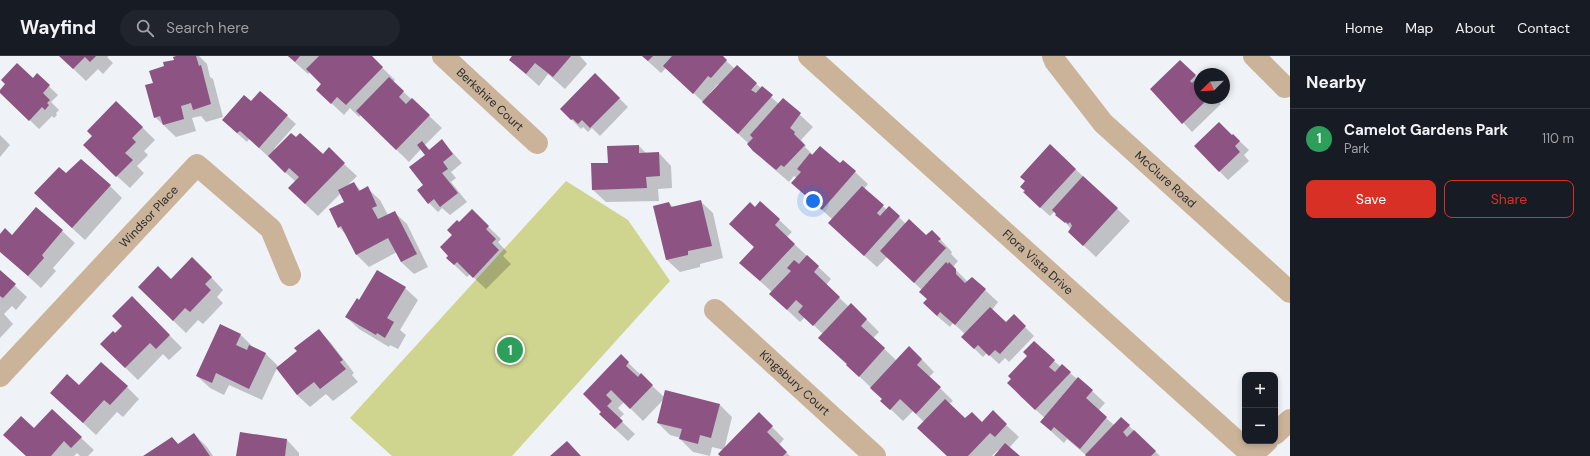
<!DOCTYPE html>
<meta charset="utf-8">
<style>
:root{--surface:#171b24;--page:#20242c;--text:#f1f3f6;--muted:#9ea1a6;--line:#363941;--accent:#d93025}
body{margin:0;font-family:"DM Sans",sans-serif;background:var(--page);color:var(--text)}
.controls{position:absolute;right:12px;bottom:12px;display:grid;overflow:hidden;border-radius:8px;box-shadow:0 2px 6px #0003}
.controls button{width:36px;height:36px;display:grid;place-items:center;padding:0;border:0;border-bottom:1px solid var(--line);background:var(--surface);color:var(--text);font:20px sans-serif}
.compass{position:absolute;left:1194px;top:12px;width:36px;height:36px;border-radius:50%;background:var(--surface);box-shadow:0 2px 6px #0003;rotate:246deg}
.you{position:absolute;left:813px;top:145px;width:14px;height:14px;margin:-10px;border:3px solid #fff;border-radius:50%;background:#1a73e8;box-shadow:0 0 0 6px #1a73e833}
.badge{display:grid;place-items:center;width:26px;height:26px;border-radius:50%;background:var(--accent);color:#fff;font-size:13px;font-weight:700}
.pin{position:absolute;translate:-50% -50%;border:2px solid #fff;box-shadow:0 1px 4px #0006}
.list{margin:0;padding:0;list-style:none}
h2{display:flex;justify-content:space-between;align-items:center;height:52px;margin:0;padding:0 16px;font-size:17px}
h2 small{font-size:13px;font-weight:400;color:var(--muted)}
.list li{display:grid;grid-template-columns:26px 1fr auto;gap:12px;align-items:center;box-sizing:border-box;height:60px;padding:0 16px;border-top:1px solid var(--line)}
.list b{display:block;font-size:15px;white-space:nowrap}
.list p{margin:0;font-size:13px;white-space:nowrap;color:var(--muted)}
.list em{font-size:13px;font-style:normal;color:var(--muted)}
.actions{display:flex;gap:8px;padding:12px 16px}
.actions a{flex:1;padding:9px 0;border:1px solid var(--accent);border-radius:8px;text-align:center;font-size:14px;color:var(--accent)}
.actions .main{background:var(--accent);color:#fff}
.icon{flex:none;width:22px;height:22px;fill:none;stroke:currentColor;stroke-width:2;stroke-linecap:round;stroke-linejoin:round}
.map{position:relative;flex:none;width:1290px;height:400px;overflow:hidden}
header{display:flex;align-items:center;gap:24px;box-sizing:border-box;height:56px;padding:0 20px;background:var(--surface);border-bottom:1px solid var(--line)}
header strong{font-size:19px}
nav{display:flex;gap:22px;margin-inline-start:auto;font-size:14px}
.search{width:280px;height:36px;background:var(--page);display:flex;align-items:center;gap:10px;box-sizing:border-box;padding:0 14px;border-radius:22px;color:var(--muted);font-size:15px}
main{display:flex}
aside{flex:1;background:var(--surface)}
.map>svg:first-child{display:block}
.green{fill:#cfd48f}
.shadow{fill:#0003;fill-rule:evenodd}
.building{fill:#8d5382}
.lines{fill:none;stroke-linecap:round;stroke-linejoin:round}
.minor{stroke:#cbb399;stroke-width:22}
.labels{text-anchor:middle;stroke-width:4;stroke-linejoin:round;paint-order:stroke}
.street-label{font-size:12px;fill:#2b2c2e;stroke:#eff2f7}
</style>
<header>
<strong>Wayfind</strong>
<div class="search"><svg class="icon" aria-label="search" viewBox="0 0 24 24"><circle cx="10" cy="10" r="6"/><path d="M15 15l6 6"/></svg>Search here</div>
<nav><a>Home</a><a>Map</a><a>About</a><a>Contact</a></nav>
</header>
<main>
<div class="map">
<svg width="1290" height="400" viewBox="0 0 1290 400">
<rect width="100%" height="100%" fill="#eff2f7"/>
<!-- green -->
<polygon class="green" points="566,125 628,164 670,225 512,400 392,400 350,362"/>
<!-- shadow -->
<g class="shadow">
<polygon points="60,0 109,0 107,1 113,7 103,18 98,13 86,25"/>
<polygon points="179,0 199,0 207,8 210,21 213,23 223,61 206,66 201,60 192,62 196,75 176,81 155,61 154,28 166,11"/>
<polygon points="288,0 370,0 395,24 393,26 442,72 425,89 430,94 442,85 462,107 451,116 456,122 451,126 467,146 450,159 442,152 438,156 429,147 424,129 426,99 421,93 409,106 361,59 359,61 350,52 344,59 330,46 322,29 310,16 308,18"/>
<polygon points="514,0 580,0 587,8 565,33 548,18 539,30 510,4"/>
<path d="M642,0h79l14,13 2,-2 42,37 4,-5 30,28 -12,13 5,6 -1,1 8,8 27,10 3,-4 25,23 -4,5 23,21 12,7 7,7 20,13 14,2 12,13 -1,2 7,7 -5,6 15,15 4,-4 26,24 -6,8 14,13 8,-7 20,20 -25,26 -4,-4 -6,6 -12,-11 -4,4 -21,-20 3,-3 -12,-11 -3,4 -13,-11 -15,-26 -35,-33 -10,10 -35,-31 -9,-16 -40,-37 4,-5 -3,-2 -5,6 -22,-19 -19,-20 -82,-75 -5,5zM718,28l1,1 -7,9 -2,-1z"/>
<polygon points="1180,6 1200,24 1200,42 1216,42 1221,48 1192,76 1152,33"/>
<polygon points="595,18 628,51 600,80 592,72 588,76 583,71 581,73 561,53"/>
<polygon points="37,19 58,39 51,46 59,54 56,57 57,59 54,62 52,60 39,73 0,35 6,28 33,24"/>
<polygon points="251,47 287,60 296,68 274,93 276,94 323,100 344,108 357,120 346,131 354,127 361,135 367,132 380,144 388,159 394,156 407,168 428,211 414,218 401,206 397,196 369,211 356,198 347,180 339,171 345,146 341,137 318,160 302,145 296,126 249,83 247,86 232,73"/>
<polygon points="142,71 155,84 144,95 148,99 137,110 144,117 130,132 96,101"/>
<polygon points="0,79 10,89 0,101"/>
<polygon points="1233,79 1249,94 1244,99 1249,105 1228,124 1195,90"/>
<polygon points="1050,89 1130,165 1096,201 1082,188 1071,173 1055,155 1050,160 1033,145"/>
<polygon points="639,90 647,98 659,97 671,110 672,132 658,133 659,145 606,146 593,134 609,108"/>
<polygon points="66,118 110,130 122,142 85,184 48,150"/>
<polygon points="700,145 713,157 723,202 700,208 700,211 680,216 667,204 669,147 673,151"/>
<polygon points="761,147 792,176 787,181 831,223 826,229 849,251 851,248 879,276 873,282 897,305 910,291 934,316 929,321 953,345 949,348 965,364 982,367 1006,369 1019,381 1009,392 1018,400 995,400 999,395 998,394 992,400 947,400 924,366 913,355 903,365 882,345 883,343 819,282 823,278 805,261 800,266 783,250 772,236 753,219 755,152"/>
<polygon points="472,155 501,183 498,186 507,196 503,200 511,208 486,233 470,218 467,221 447,202 450,200 454,179 459,167"/>
<polygon points="62,175 75,187 53,212 56,215 41,232 0,195 0,180"/>
<polygon points="377,215 405,232 418,244 400,274 406,279 398,293 390,289 389,291 359,273 346,261 360,245"/>
<polygon points="0,216 27,241 16,254 12,250 4,258 13,268 0,282"/>
<polygon points="211,221 223,234 217,241 223,247 203,268 198,264 186,277 151,243 171,224"/>
<polygon points="132,241 182,292 169,304 163,298 138,324 101,288 115,278 123,270"/>
<polygon points="221,269 241,279 253,291 265,297 279,311 298,296 319,274 331,287 354,317 352,319 358,326 333,345 326,338 310,351 297,339 277,312 262,344 229,329 224,339 210,332 197,320"/>
<polygon points="621,300 664,341 720,349 732,361 724,394 759,358 784,383 779,389 790,400 721,400 724,394 712,391 710,400 693,396 680,383 681,382 670,379 658,367 664,343 643,365 624,346 618,352 624,358 619,363 635,378 628,385 613,371 602,356 584,338"/>
<polygon points="1054,305 1061,311 1070,317 1092,335 1105,347 1098,355 1114,369 1121,362 1160,400 1087,400 1067,383 1064,387 1054,378 1042,366 1045,362 1020,340"/>
<polygon points="79,331 127,331 139,343 123,361 117,356 96,379 64,349"/>
<polygon points="34,373 81,382 94,394 88,400 80,400 77,397 74,400 27,400"/>
<polygon points="240,377 287,384 299,397 299,400 237,400"/>
<polygon points="194,378 207,391 213,400 145,400 172,382 179,389"/>
</g>
<!-- building -->
<g class="building">
<polygon points="59,0 96,0 90,6 85,1 73,13"/>
<polygon points="176,0 196,0 199,10 201,9 211,48 193,54 191,47 181,50 184,63 163,69 160,60 154,62 145,29 153,27 149,15 164,10 163,6 174,4 173,1"/>
<polygon points="288,0 300,0 295,6"/>
<polygon points="319,0 372,0 383,11 346,49 337,41 331,48 316,34 321,28 306,13"/>
<polygon points="512,0 571,0 553,21 535,7 526,18 509,4"/>
<polygon points="642,0 653,0 648,5"/>
<polygon points="672,0 723,0 727,4 711,22 708,20 693,38 663,10"/>
<polygon points="1180,4 1196,19 1190,25 1192,27 1198,21 1200,23 1200,42 1209,42 1182,68 1150,33"/>
<polygon points="17,7 33,22 37,17 50,29 43,37 50,44 47,47 49,49 45,54 42,51 29,65 0,37 0,34 5,28 1,24"/>
<polygon points="737,9 757,27 751,34 756,37 762,30 773,39 738,78 702,46"/>
<polygon points="595,17 620,42 590,72 582,64 578,68 573,63 571,64 560,53"/>
<polygon points="389,21 404,35 399,41 406,48 412,42 430,59 396,94 356,55"/>
<polygon points="260,35 288,59 259,92 240,75 237,77 222,64 244,39 251,45"/>
<polygon points="783,42 801,57 790,72 795,76 794,78 805,89 784,111 781,109 776,114 753,95 747,88 753,82 750,79"/>
<polygon points="116,45 143,71 132,82 136,86 125,97 133,104 116,121 83,89 92,80 87,75"/>
<polygon points="1219,66 1232,79 1233,78 1240,85 1235,90 1240,96 1219,116 1194,90"/>
<polygon points="291,77 296,81 300,77 323,98 329,91 345,107 305,148 288,132 299,121 289,112 285,117 268,100"/>
<polygon points="442,83 453,98 443,106 448,113 442,117 458,137 440,151 434,143 428,148 417,134 423,129 409,111 425,99 417,89 422,85 429,94"/>
<polygon points="1050,88 1076,113 1040,152 1023,136 1025,135 1020,131 1025,125 1020,121"/>
<polygon points="639,89 639,97 659,96 660,120 646,121 647,132 592,134 591,107 608,107 607,90"/>
<polygon points="820,90 840,107 843,104 856,115 822,154 791,127 801,116 797,113 810,97 812,99"/>
<polygon points="81,103 111,129 72,172 34,137 59,111 66,117"/>
<polygon points="1083,120 1118,152 1083,190 1068,176 1072,170 1070,166 1068,168 1066,166 1065,167 1055,159 1056,158 1052,154"/>
<polygon points="354,126 359,135 368,130 377,150 372,152 378,163 395,155 417,198 401,206 388,182 356,199 341,170 338,172 329,153 344,146 338,134"/>
<polygon points="862,130 884,149 877,157 880,160 889,150 900,160 864,200 828,167"/>
<polygon points="701,144 712,190 688,195 688,199 666,204 653,150 669,146 671,151"/>
<polygon points="760,145 780,163 775,169 795,188 760,225 739,207 754,191 729,168 750,146 755,151"/>
<polygon points="36,151 63,174 42,199 44,202 28,220 0,196 0,178 5,172 12,179"/>
<polygon points="472,153 489,170 486,173 496,183 492,187 499,194 473,222 457,206 454,209 446,202 448,200 440,191 452,179 447,174 457,164 459,166"/>
<polygon points="909,163 926,179 932,174 941,183 938,185 946,192 914,227 880,195"/>
<polygon points="807,199 819,210 814,216 840,241 813,270 798,256 803,250 796,244 787,254 769,238 791,215 787,212 794,204 799,208"/>
<polygon points="192,201 212,221 205,228 211,234 190,256 185,252 173,265 138,231 158,210 171,223"/>
<polygon points="946,206 948,208 949,206 956,213 956,218 965,227 972,221 986,233 955,269 940,256 937,260 923,247 927,243 919,236"/>
<polygon points="0,214 16,228 3,242 0,240"/>
<polygon points="377,214 406,231 387,262 394,266 385,282 377,277 376,279 345,261 357,242 359,244"/>
<polygon points="132,240 170,279 156,293 150,287 125,312 100,288 113,275 115,277 122,270 112,260"/>
<polygon points="851,247 867,263 861,270 885,292 859,321 846,309 847,308 818,282"/>
<polygon points="990,251 1006,266 1014,258 1026,270 1000,298 995,294 989,300 978,289 974,293 961,281"/>
<polygon points="220,268 241,278 236,289 247,294 249,289 266,297 249,333 216,317 212,327 196,320"/>
<polygon points="319,273 343,304 340,306 346,313 320,333 314,326 297,339 276,312 297,295 294,292"/>
<polygon points="1034,285 1055,304 1049,311 1055,316 1062,308 1071,316 1035,354 1007,327 1011,323 1008,320 1027,300 1023,296"/>
<polygon points="909,290 922,303 917,309 941,331 916,358 900,343 890,354 880,345 882,343 870,332"/>
<polygon points="621,298 629,306 626,310 638,321 641,317 653,329 630,353 611,334 606,339 612,345 607,350 623,365 615,373 599,358 601,356 583,338"/>
<polygon points="101,306 128,330 110,349 104,344 83,367 50,337 67,318 79,329"/>
<polygon points="1078,321 1093,334 1086,342 1107,361 1080,393 1054,371 1051,375 1040,366"/>
<polygon points="665,334 720,348 711,382 700,379 698,388 679,383 682,373 657,367"/>
<polygon points="945,343 965,362 972,356 982,366 993,354 1007,368 995,381 990,377 968,400 947,400 917,372"/>
<polygon points="52,353 82,381 71,392 64,385 51,400 26,400 3,379 21,360 34,372"/>
<polygon points="759,356 773,370 767,376 787,396 783,400 720,400 718,398"/>
<polygon points="1121,361 1130,369 1123,376 1127,381 1134,374 1156,395 1151,400 1086,400 1085,399"/>
<polygon points="240,376 287,383 285,400 236,400"/>
<polygon points="194,377 210,400 143,400 172,381 178,388"/>
<polygon points="567,385 581,400 550,400"/>
<polygon points="1005,387 1020,400 994,400"/>
</g>
<g class="lines">
<!-- minor -->
<g class="minor">
<path id="s1" d="M443,0l94,87"/>
<path id="s2" d="M809,0l443,399 15,-14"/>
<path id="s3" d="M1053,0l2,5 48,62 187,169"/>
<polyline points="1254,0 1285,31"/>
<path id="s4" d="M715,254l160,146"/>
<path id="s5" d="M0,320l197,-211 74,64 19,46"/>
<polyline points="1275,378 1290,364"/>
</g>
</g>
<g class="labels">
<!-- street labels -->
<g class="street-label">
<text dy="4" stroke="none"><textPath href="#s1" startOffset="64">Berkshire Court</textPath></text>
<text dy="4" stroke="none"><textPath href="#s3" startOffset="168">McClure Road</textPath></text>
<text dy="4" stroke="none"><textPath href="#s5" startOffset="218">Windsor Place</textPath></text>
<text dy="4" stroke="none"><textPath href="#s2" startOffset="308">Flora Vista Drive</textPath></text>
<text dy="4" stroke="none"><textPath href="#s4" startOffset="108">Kingsbury Court</textPath></text>
</g>
</g>
</svg>
<div class="controls">
<button>+</button>
<button>−</button>
</div>
<svg class="compass" viewBox="-18 -18 36 36"><path d="M0-13l5 13h-10z" fill="#e53935"/><path d="M0 13l5-13h-10z" fill="#9ea1a6"/></svg>
<div class="you"></div>
<div class="pin badge" style="left:510px;top:294px;background:#2e9e5b">1</div>
</div>
<aside>
<h2>Nearby<small></small></h2>
<ul class="list">
<li><span class="badge" style="background:#2e9e5b">1</span><div><b>Camelot Gardens Park</b><p>Park</p></div><em>110 m</em></li>
</ul>
<div class="actions"><a class="main">Save</a><a>Share</a></div>
</aside>
</main>
